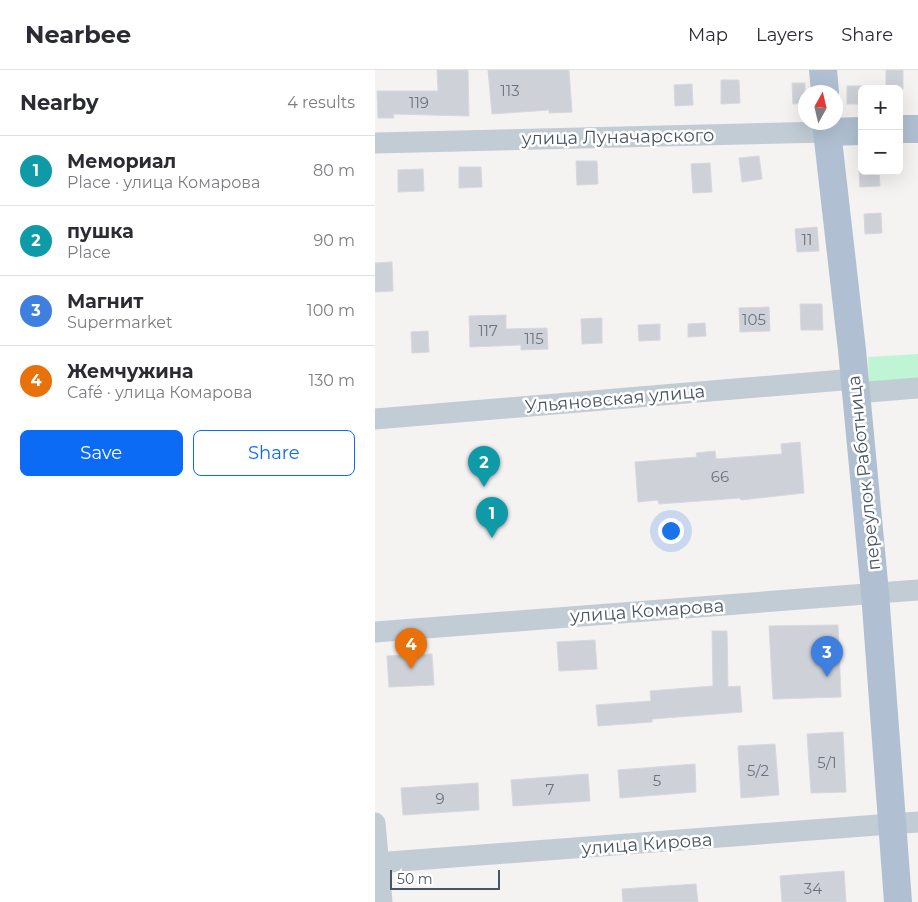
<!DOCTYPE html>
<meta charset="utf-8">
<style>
:root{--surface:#fff;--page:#f2f2f3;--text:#2b2b33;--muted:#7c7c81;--line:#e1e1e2;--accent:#0c6bf5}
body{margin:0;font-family:Montserrat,sans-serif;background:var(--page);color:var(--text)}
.controls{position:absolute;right:15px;top:15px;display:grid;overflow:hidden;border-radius:8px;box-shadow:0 5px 20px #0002}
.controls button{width:45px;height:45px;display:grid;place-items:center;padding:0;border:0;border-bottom:1px solid var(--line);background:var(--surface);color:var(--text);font:25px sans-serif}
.compass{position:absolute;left:423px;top:15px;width:45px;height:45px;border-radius:50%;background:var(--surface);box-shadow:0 5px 20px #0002;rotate:8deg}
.scale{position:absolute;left:15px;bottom:12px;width:110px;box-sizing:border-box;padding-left:5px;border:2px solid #485562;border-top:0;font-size:14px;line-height:18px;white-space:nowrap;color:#485562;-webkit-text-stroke:4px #fff;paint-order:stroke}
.you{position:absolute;left:295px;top:460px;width:18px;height:18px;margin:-12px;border:4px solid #fff;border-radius:50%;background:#1a73e8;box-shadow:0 0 0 8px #1a73e833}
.badge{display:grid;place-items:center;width:32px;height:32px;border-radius:50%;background:var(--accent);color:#fff;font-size:16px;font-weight:700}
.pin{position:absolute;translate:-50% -41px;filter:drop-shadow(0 1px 2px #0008)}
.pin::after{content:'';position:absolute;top:26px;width:18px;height:15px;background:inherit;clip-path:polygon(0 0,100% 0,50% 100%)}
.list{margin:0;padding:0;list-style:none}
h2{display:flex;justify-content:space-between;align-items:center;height:65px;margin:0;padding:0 20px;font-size:21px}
h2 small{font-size:16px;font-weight:400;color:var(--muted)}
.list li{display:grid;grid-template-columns:32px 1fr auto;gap:15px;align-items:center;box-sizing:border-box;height:70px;padding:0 20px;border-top:1px solid var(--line)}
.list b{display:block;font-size:19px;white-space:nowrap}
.list p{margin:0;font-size:16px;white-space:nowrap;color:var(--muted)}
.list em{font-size:16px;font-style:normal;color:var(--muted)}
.actions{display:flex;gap:10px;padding:15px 20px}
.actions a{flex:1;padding:11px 0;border:1px solid var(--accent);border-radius:8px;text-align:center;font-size:18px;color:var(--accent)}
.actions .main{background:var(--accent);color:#fff}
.map{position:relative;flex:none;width:543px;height:832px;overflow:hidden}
header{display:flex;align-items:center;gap:30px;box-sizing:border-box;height:70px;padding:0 25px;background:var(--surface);border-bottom:1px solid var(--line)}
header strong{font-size:24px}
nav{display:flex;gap:28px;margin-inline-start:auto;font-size:18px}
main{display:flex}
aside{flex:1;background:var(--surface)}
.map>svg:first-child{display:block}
.green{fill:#bff4d5}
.building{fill:#ced1d8;stroke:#d6d8de}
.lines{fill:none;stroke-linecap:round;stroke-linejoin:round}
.minor{stroke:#c2ccd4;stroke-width:21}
.major{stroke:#b0c0d2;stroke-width:28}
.labels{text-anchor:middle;stroke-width:5;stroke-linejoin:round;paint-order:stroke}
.number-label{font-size:15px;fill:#6a7480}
.street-label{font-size:18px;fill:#485562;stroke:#fff}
</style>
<header>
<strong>Nearbee</strong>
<nav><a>Map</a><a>Layers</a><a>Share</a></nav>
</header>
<main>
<aside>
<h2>Nearby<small>4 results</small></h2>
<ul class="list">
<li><span class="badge" style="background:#0f9aa8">1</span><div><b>Мемориал</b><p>Place · улица Комарова</p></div><em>80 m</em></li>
<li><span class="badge" style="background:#0f9aa8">2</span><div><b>пушка</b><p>Place</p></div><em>90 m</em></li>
<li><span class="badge" style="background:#3f7fe0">3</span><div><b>Магнит</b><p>Supermarket</p></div><em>100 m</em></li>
<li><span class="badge" style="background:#e8710a">4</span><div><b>Жемчужина</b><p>Café · улица Комарова</p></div><em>130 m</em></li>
</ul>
<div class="actions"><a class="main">Save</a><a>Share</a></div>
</aside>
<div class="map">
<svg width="543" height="832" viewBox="0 0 543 832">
<rect width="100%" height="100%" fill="#f5f2f2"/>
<!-- green -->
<polygon class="green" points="543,284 543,312 494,315 493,287"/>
<!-- building -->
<g class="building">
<polygon points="62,0 93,0 94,46 18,44 19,48 3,48 2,21 63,21"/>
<polygon points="113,0 194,0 197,42 174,43 174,40 117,44"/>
<rect x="511" y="0" width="17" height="19"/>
<polygon points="346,10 364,10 365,33 346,34"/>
<polygon points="417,13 430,13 430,33 418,34"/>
<polygon points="317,14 318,35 300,36 299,15"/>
<rect x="472" y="16" width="15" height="18"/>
<polygon points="384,86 387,109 367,112 364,88"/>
<polygon points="201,91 222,91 223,114 202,115"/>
<polygon points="335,93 337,122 318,123 316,94"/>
<polygon points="84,97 106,97 107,117 84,118"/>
<polygon points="48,99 49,121 23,122 23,100"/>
<polygon points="484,101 504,101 505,116 485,117"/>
<polygon points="506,143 507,163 490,164 489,144"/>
<polygon points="442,157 444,181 422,182 420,159"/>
<polygon points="17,192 18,221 0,222 0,193"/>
<polygon points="425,234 447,234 448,260 426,260"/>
<polygon points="394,237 395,261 365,262 364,238"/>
<polygon points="131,245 131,259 172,258 173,279 146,280 146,275 95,277 94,246"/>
<polygon points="227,248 227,273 207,274 206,249"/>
<polygon points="330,253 331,266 313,267 313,254"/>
<polygon points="285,254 285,270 264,271 263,255"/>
<polygon points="53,261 54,282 37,283 36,262"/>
<polygon points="425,372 429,423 366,430 365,428 284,434 283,430 263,432 260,392 322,387 321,383 340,381 341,389 407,384 406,374"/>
<polygon points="463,555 466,627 398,629 394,556"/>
<polygon points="337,561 352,561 353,617 365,616 367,642 277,649 277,652 223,656 221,635 276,631 275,621 338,616"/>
<polygon points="220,570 222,599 184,601 182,572"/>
<polygon points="57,584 59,615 14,617 12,586"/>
<polygon points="468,662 471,722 436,723 432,664"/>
<polygon points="400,674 404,725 366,728 363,676"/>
<polygon points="320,694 321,722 245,728 243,700"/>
<polygon points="213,704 215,731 138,736 136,710"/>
<polygon points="103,713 104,740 28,745 26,718"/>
<polygon points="469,801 471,832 407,832 405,806"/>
<polygon points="321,814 323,832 248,832 247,819"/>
</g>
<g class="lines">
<!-- minor -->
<g class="minor">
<polyline points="0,73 452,62"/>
<polyline points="481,323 543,318"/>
<polyline points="0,349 480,309"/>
<polyline points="0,562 543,520"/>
<polyline points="0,753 7,832"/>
<polyline points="0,793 543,752"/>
</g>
<!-- major -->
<g class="major">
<polyline points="448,0 450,22"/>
<polyline points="451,52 477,280 500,523 523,832"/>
<polyline points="524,59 543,59"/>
<polyline points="452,62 487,61"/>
</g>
</g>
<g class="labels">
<!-- number labels -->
<g class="number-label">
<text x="135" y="26">113</text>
<text x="44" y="38">119</text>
<text x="432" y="175">11</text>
<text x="379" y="255">105</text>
<text x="113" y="266">117</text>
<text x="159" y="274">115</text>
<text x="345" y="412">66</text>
<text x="452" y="698">5/1</text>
<text x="383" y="706">5/2</text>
<text x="282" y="716">5</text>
<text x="175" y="725">7</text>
<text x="65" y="734">9</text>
<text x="438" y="824">34</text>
</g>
<!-- street labels -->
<g class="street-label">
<text transform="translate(243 67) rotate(-1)" y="6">улица Луначарского</text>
<text transform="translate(240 329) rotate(-5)" y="6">Ульяновская улица</text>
<text transform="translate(489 403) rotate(-96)" y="6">переулок Работница</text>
<text transform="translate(272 541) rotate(-4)" y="6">улица Комарова</text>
<text transform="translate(272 774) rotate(-4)" y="6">улица Кирова</text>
</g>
</g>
</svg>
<div class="controls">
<button>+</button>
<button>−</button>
</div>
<svg class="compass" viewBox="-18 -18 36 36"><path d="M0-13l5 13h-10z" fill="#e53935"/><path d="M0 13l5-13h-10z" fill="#7c7c81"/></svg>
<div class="scale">50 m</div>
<div class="you"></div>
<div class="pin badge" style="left:117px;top:468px;background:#0f9aa8">1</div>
<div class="pin badge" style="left:109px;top:417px;background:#0f9aa8">2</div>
<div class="pin badge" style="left:452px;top:607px;background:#3f7fe0">3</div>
<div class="pin badge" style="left:36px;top:599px;background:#e8710a">4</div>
</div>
</main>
